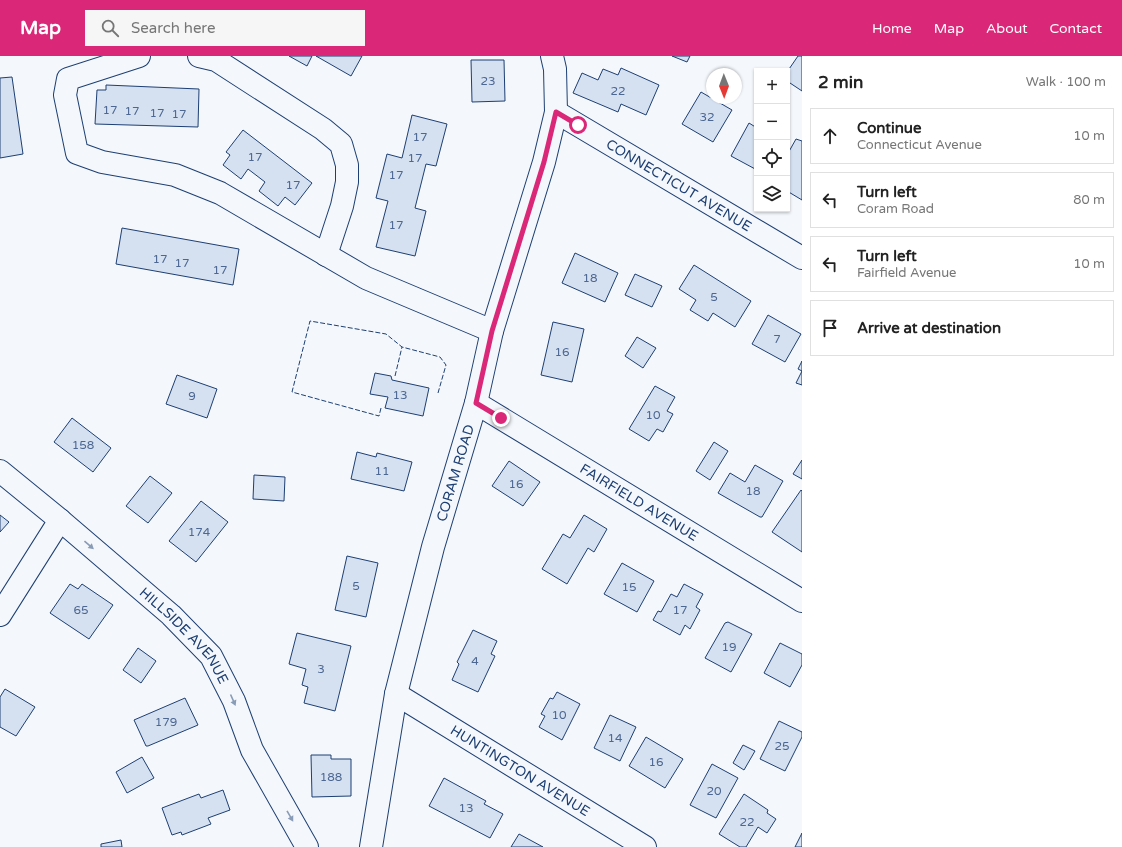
<!DOCTYPE html>
<meta charset="utf-8">
<style>
:root{--surface:#fff;--page:#f6f6f6;--text:#222;--muted:#767676;--line:#e0e0e0;--accent:#db2777}
body{margin:0;font-family:"Varela Round",sans-serif;background:var(--page);color:var(--text)}
.controls{position:absolute;right:12px;top:12px;display:grid;overflow:hidden;border-radius:0px;box-shadow:0 1px 3px #0004}
.controls button{width:36px;height:36px;display:grid;place-items:center;padding:0;border:0;border-bottom:1px solid var(--line);background:var(--surface);color:var(--text);font:20px sans-serif}
.compass{position:absolute;left:706px;top:12px;width:36px;height:36px;border-radius:50%;background:var(--surface);box-shadow:0 1px 3px #0004;rotate:179deg}
.stop{position:absolute;width:12px;height:12px;margin:-9px;border:3px solid #db2777;border-radius:50%;background:#fff}
.stop.end{background:#db2777;border-color:#fff;box-shadow:0 1px 4px #0008}
.list{margin:0;padding:0;list-style:none}
h2{display:flex;justify-content:space-between;align-items:center;height:52px;margin:0;padding:0 16px;font-size:17px}
h2 small{font-size:13px;font-weight:400;color:var(--muted)}
.list li{display:grid;grid-template-columns:26px 1fr auto;gap:12px;align-items:center;box-sizing:border-box;height:56px;margin:0 8px 8px;padding:0 8px;border:1px solid var(--line);border-radius:0px}
.list b{display:block;font-size:15px;white-space:nowrap}
.list p{margin:0;font-size:13px;white-space:nowrap;color:var(--muted)}
.list em{font-size:13px;font-style:normal;color:var(--muted)}
.icon{flex:none;width:22px;height:22px;fill:none;stroke:currentColor;stroke-width:2;stroke-linecap:round;stroke-linejoin:round}
.map{position:relative;flex:none;width:802px;height:791px;overflow:hidden}
header{display:flex;align-items:center;gap:24px;box-sizing:border-box;height:56px;padding:0 20px;background:var(--accent);color:#fff}
header strong{font-size:19px}
nav{display:flex;gap:22px;margin-inline-start:auto;font-size:14px}
.search{width:280px;height:36px;background:var(--page);display:flex;align-items:center;gap:10px;box-sizing:border-box;padding:0 14px;border-radius:0px;color:var(--muted);font-size:15px}
main{display:flex}
aside{flex:1;background:var(--surface)}
.map>svg:first-child{display:block}
.building{fill:#d5e0f0;stroke:#1d3f73}
.lines{fill:none;stroke-linecap:round;stroke-linejoin:round}
.minor-casing{stroke:#1d3f73;stroke-width:24}
.minor{stroke:#f4f7fb;stroke-width:22}
.fence{stroke:#1d3f73;stroke-width:1;stroke-dasharray:5 2;stroke-linecap:butt}
.oneway{fill:#889bb7}
.route{stroke:#db2777;stroke-width:5}
.labels{text-anchor:middle;stroke-width:3;stroke-linejoin:round;paint-order:stroke}
.number-label{font-size:12px;fill:#4b6792}
.street-label{font-size:14px;fill:#1d3f73;stroke:#f4f7fb}
</style>
<header>
<strong>Map</strong>
<div class="search"><svg class="icon" aria-label="search" viewBox="0 0 24 24"><circle cx="10" cy="10" r="6"/><path d="M15 15l6 6"/></svg>Search here</div>
<nav><a>Home</a><a>Map</a><a>About</a><a>Contact</a></nav>
</header>
<main>
<div class="map">
<svg width="802" height="791" viewBox="0 0 802 791">
<rect width="100%" height="100%" fill="#f4f7fb"/>
<!-- building -->
<g class="building">
<polygon points="289,0 312,0 307,10"/>
<polygon points="316,0 362,0 351,20"/>
<polygon points="672,0 690,0 687,6"/>
<polygon points="798,0 802,0 802,35 787,25 787,16"/>
<polygon points="471,4 504,4 505,45 472,46"/>
<polygon points="621,12 659,29 646,59 621,48 618,56 573,37 582,17 598,24 603,13 618,19"/>
<polygon points="12,21 23,98 0,102 0,22"/>
<polygon points="106,29 199,33 198,71 95,68 97,34 106,34"/>
<polygon points="701,36 732,54 713,86 682,68"/>
<polygon points="412,59 447,68 436,110 426,108 415,152 426,155 415,200 376,191 388,145 376,142 387,98 402,102"/>
<polygon points="749,67 757,72 757,114 731,100"/>
<polygon points="243,74 312,127 295,149 285,141 278,150 259,135 265,126 248,113 241,123 223,109 230,99 226,96"/>
<polygon points="796,83 802,85 802,144 787,135 787,99"/>
<polygon points="122,172 239,193 233,229 116,208"/>
<polygon points="575,197 618,217 605,246 562,227"/>
<polygon points="694,209 751,245 735,271 713,257 708,265 690,254 696,244 679,233"/>
<polygon points="635,218 662,230 652,251 625,239"/>
<polygon points="768,259 801,278 785,306 752,288"/>
<polygon points="553,266 584,273 572,326 541,319"/>
<polygon points="637,281 656,292 643,312 625,300"/>
<polygon points="802,305 802,329 796,327 802,315 798,313"/>
<polygon points="375,317 391,320 392,324 429,332 423,360 385,352 388,341 370,338"/>
<polygon points="177,319 217,333 207,362 166,348"/>
<polygon points="655,330 675,341 667,355 673,358 663,376 657,373 649,385 629,373"/>
<polygon points="72,362 111,392 93,416 54,386"/>
<polygon points="714,386 728,395 710,424 696,415"/>
<polygon points="357,396 376,401 377,397 412,406 404,435 351,423"/>
<polygon points="802,404 802,423 793,418"/>
<polygon points="509,405 540,426 523,450 492,430"/>
<polygon points="755,409 783,425 762,461 760,461 718,437 730,417 745,426"/>
<polygon points="254,419 285,421 284,445 253,443"/>
<polygon points="150,420 172,437 148,467 126,450"/>
<polygon points="801,434 802,435 802,496 772,476"/>
<polygon points="201,445 228,466 196,506 169,485"/>
<polygon points="0,459 9,466 0,476"/>
<polygon points="584,459 607,473 594,496 588,492 567,528 542,513 563,478 570,482"/>
<polygon points="347,500 378,507 366,561 335,554"/>
<polygon points="622,507 654,525 637,556 604,538"/>
<polygon points="70,528 78,533 82,528 113,549 89,583 50,557"/>
<polygon points="684,528 703,538 696,551 700,554 690,573 685,569 680,579 653,564 658,555 661,556 671,538 677,541"/>
<polygon points="728,566 752,578 731,616 705,602 725,567"/>
<polygon points="473,574 497,585 491,598 495,600 478,636 452,624 459,608 457,606"/>
<polygon points="297,577 351,590 335,655 304,647 308,631 302,629 306,613 289,608"/>
<polygon points="780,587 802,598 802,609 790,631 764,617"/>
<polygon points="138,592 156,605 141,627 123,614"/>
<polygon points="5,633 35,651 16,680 0,671 0,641"/>
<polygon points="557,636 580,648 562,684 539,671 545,660 541,658 550,642 553,643"/>
<polygon points="185,642 198,669 148,690 146,690 134,664"/>
<polygon points="610,659 636,671 620,705 594,692"/>
<polygon points="779,665 802,676 802,681 785,715 760,703"/>
<polygon points="646,681 683,703 665,732 629,710"/>
<polygon points="743,689 755,695 744,714 733,707"/>
<polygon points="311,699 331,699 331,703 351,703 351,740 312,741"/>
<polygon points="142,701 154,722 127,737 116,716"/>
<polygon points="712,708 738,722 716,762 690,749"/>
<polygon points="444,722 486,745 484,748 503,758 490,782 429,750"/>
<polygon points="223,734 230,754 208,762 211,768 182,779 181,776 172,779 162,752 199,738 201,742"/>
<polygon points="744,738 768,754 767,757 776,763 767,777 758,771 746,791 740,791 719,778"/>
<polygon points="802,777 802,791 795,791"/>
<polygon points="519,778 543,791 511,791"/>
<polygon points="121,784 122,791 101,791 101,788"/>
</g>
<g class="lines">
<!-- minor casing -->
<g class="minor-casing">
<g id="minor">
<polyline points="139,0 68,23 65,39 77,97 102,106 175,119 220,137 366,222 492,275"/>
<polyline points="199,0 216,4 323,73 341,88 347,109 347,126 342,150 326,199"/>
<path id="s1" d="M556,56l246,146"/>
<path id="s2" d="M476,347l326,198"/>
<path id="s3" d="M0,415l60,49 111,95 40,41 23,45 18,49 55,97"/>
<polyline points="0,559 60,464"/>
<path id="s4" d="M396,638l249,153"/>
<path id="s5" d="M371,791l25,-153 37,-147 43,-144 16,-72 52,-169 12,-50 -1,-43 -3,-13"/>
</g>
</g>
<!-- minor -->
<use href="#minor" class="minor"/>
<!-- fence -->
<g class="fence">
<polyline points="395,320 402,291"/>
<polyline points="381,352 379,360 292,336 310,265 386,278 402,291 440,301 446,309 438,337"/>
</g>
</g>
<!-- one-way arrows -->
<defs><path id="oneway-solid" d="M-6-.8H1V-3.2L6.5 0L1 3.2V.8H-6Z"/></defs>
<g class="oneway">
<use href="#oneway-solid" transform="translate(89 489) rotate(41)"/>
<use href="#oneway-solid" transform="translate(233 644) rotate(66)"/>
<use href="#oneway-solid" transform="translate(290 760) rotate(60)"/>
</g>
<g class="lines">
<!-- route -->
<polyline class="route" points="501,362 476,347 492,275 544,106 556,56 578,69"/>
</g>
<g class="labels">
<!-- number labels -->
<g class="number-label">
<text x="488" y="29">23</text>
<text x="618" y="39">22</text>
<text x="110" y="58">17</text>
<text x="132" y="59">17</text>
<text x="157" y="61">17</text>
<text x="179" y="62">17</text>
<text x="707" y="65">32</text>
<text x="420" y="85">17</text>
<text x="255" y="105">17</text>
<text x="415" y="106">17</text>
<text x="396" y="123">17</text>
<text x="293" y="133">17</text>
<text x="396" y="173">17</text>
<text x="160" y="207">17</text>
<text x="182" y="211">17</text>
<text x="220" y="218">17</text>
<text x="590" y="226">18</text>
<text x="714" y="245">5</text>
<text x="777" y="287">7</text>
<text x="562" y="300">16</text>
<text x="400" y="343">13</text>
<text x="192" y="344">9</text>
<text x="653" y="363">10</text>
<text x="83" y="393">158</text>
<text x="382" y="419">11</text>
<text x="516" y="432">16</text>
<text x="753" y="439">18</text>
<text x="199" y="480">174</text>
<text x="356" y="534">5</text>
<text x="629" y="535">15</text>
<text x="81" y="558">65</text>
<text x="680" y="558">17</text>
<text x="729" y="595">19</text>
<text x="475" y="609">4</text>
<text x="321" y="617">3</text>
<text x="559" y="663">10</text>
<text x="166" y="670">179</text>
<text x="615" y="686">14</text>
<text x="782" y="694">25</text>
<text x="656" y="710">16</text>
<text x="331" y="725">188</text>
<text x="714" y="739">20</text>
<text x="466" y="756">13</text>
<text x="747" y="770">22</text>
</g>
<!-- street labels -->
<g class="street-label">
<text dy="5" stroke="none"><textPath href="#s1" startOffset="143">CONNECTICUT AVENUE</textPath></text>
<text dy="5" stroke="none"><textPath href="#s5" startOffset="384">CORAM ROAD</textPath></text>
<text dy="5" stroke="none"><textPath href="#s2" startOffset="191">FAIRFIELD AVENUE</textPath></text>
<text dy="5" stroke="none"><textPath href="#s3" startOffset="248">HILLSIDE AVENUE</textPath></text>
<text dy="5" stroke="none"><textPath href="#s4" startOffset="146">HUNTINGTON AVENUE</textPath></text>
</g>
</g>
</svg>
<div class="controls">
<button>+</button>
<button>−</button>
<button><svg class="icon" aria-label="locate" viewBox="0 0 24 24"><circle cx="12" cy="12" r="6"/><path d="M12 2v4M12 18v4M2 12h4M18 12h4"/></svg></button>
<button><svg class="icon" aria-label="layers" viewBox="0 0 24 24"><path d="M12 4l9 5-9 5-9-5zM3 14l9 5 9-5"/></svg></button>
</div>
<svg class="compass" viewBox="-18 -18 36 36"><path d="M0-13l5 13h-10z" fill="#e53935"/><path d="M0 13l5-13h-10z" fill="#767676"/></svg>
<div class="stop" style="left:578px;top:69px"></div>
<div class="stop end" style="left:501px;top:362px"></div>
</div>
<aside>
<h2>2 min<small>Walk · 100 m</small></h2>
<ul class="list">
<li><svg class="icon" aria-label="ahead" viewBox="0 0 24 24"><path d="M12 20V5M6 11l6-6 6 6"/></svg><div><b>Continue</b><p>Connecticut Avenue</p></div><em>10 m</em></li>
<li><svg class="icon" aria-label="left" viewBox="0 0 24 24"><path d="M17 20v-9H6M10 6l-5 5 5 5"/></svg><div><b>Turn left</b><p>Coram Road</p></div><em>80 m</em></li>
<li><svg class="icon" aria-label="left" viewBox="0 0 24 24"><path d="M17 20v-9H6M10 6l-5 5 5 5"/></svg><div><b>Turn left</b><p>Fairfield Avenue</p></div><em>10 m</em></li>
<li><svg class="icon" aria-label="arrive" viewBox="0 0 24 24"><path d="M6 21V4h12l-3 4 3 4H6"/></svg><div><b>Arrive at destination</b></div></li>
</ul>
</aside>
</main>
